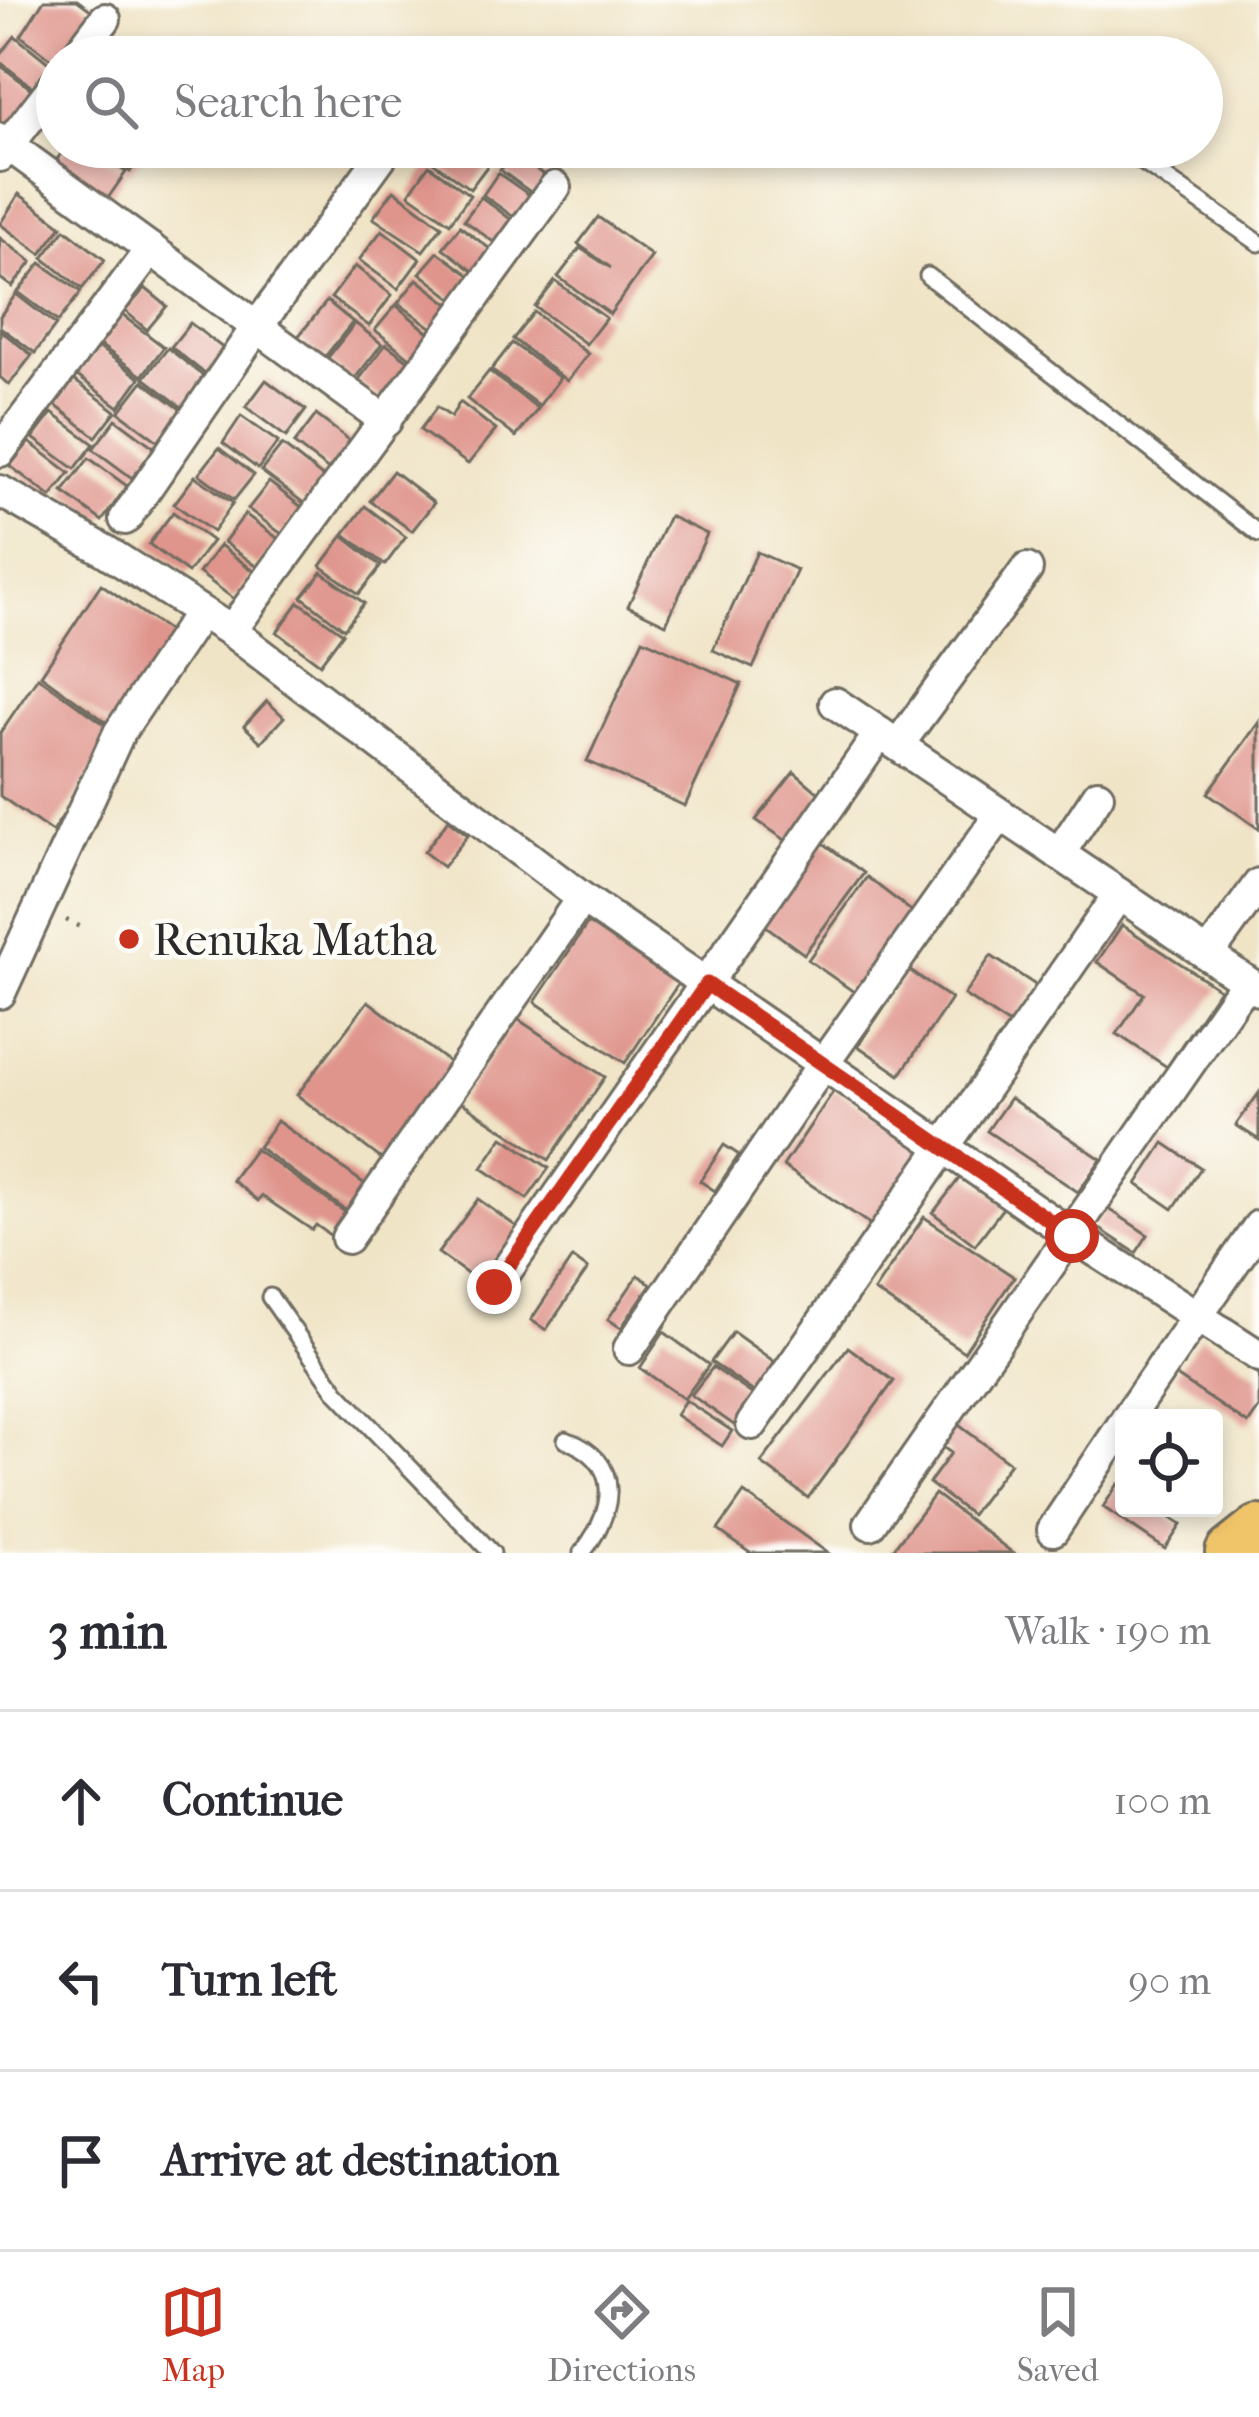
<!DOCTYPE html>
<meta charset="utf-8">
<style>
:root{--surface:#fff;--page:#f7f7f7;--text:#2b2b33;--muted:#7c7c81;--line:#e1e1e2;--accent:#c8321e}
body{margin:0;font-family:"IM FELL French Canon",serif;background:var(--page);color:var(--text)}
.controls{position:absolute;right:36px;bottom:36px;display:grid;overflow:hidden;border-radius:12px;box-shadow:0 6px 18px #0003}
.controls button{width:108px;height:108px;display:grid;place-items:center;padding:0;border:0;border-bottom:3px solid var(--line);background:var(--surface);color:var(--text);font:60px sans-serif}
.stop{position:absolute;width:36px;height:36px;margin:-27px;border:9px solid #c8321e;border-radius:50%;background:#fff}
.stop.end{background:#c8321e;border-color:#fff;box-shadow:0 3px 12px #0008}
.list{margin:0;padding:0;list-style:none}
h2{display:flex;justify-content:space-between;align-items:center;height:156px;margin:0;padding:0 48px;font-size:51px}
h2 small{font-size:39px;font-weight:400;color:var(--muted)}
.list li{display:grid;grid-template-columns:78px 1fr auto;gap:36px;align-items:center;box-sizing:border-box;height:180px;padding:0 48px;border-top:3px solid var(--line)}
.list b{display:block;font-size:45px;white-space:nowrap}
.list em{font-size:39px;font-style:normal;color:var(--muted)}
.icon{flex:none;width:66px;height:66px;fill:none;stroke:currentColor;stroke-width:2;stroke-linecap:round;stroke-linejoin:round}
.map{position:relative;flex:none;width:1259px;height:1553px;overflow:hidden}
.search{position:absolute;background:var(--surface);box-shadow:0 6px 18px #0003;left:36px;right:36px;top:36px;height:132px;display:flex;align-items:center;gap:30px;box-sizing:border-box;padding:0 42px;border-radius:66px;color:var(--muted);font-size:45px}
.sheet{height:696px;background:var(--surface)}
nav{display:flex;justify-content:space-around;align-items:center;box-sizing:border-box;height:168px;border-top:3px solid var(--line);background:var(--surface);font-size:33px;color:var(--muted)}
nav a{display:grid;justify-items:center;gap:6px}
nav .on{color:var(--accent)}
.map>svg:first-child{display:block}
.building{fill:#df948c}
.lines{fill:none;stroke-linecap:round;stroke-linejoin:round}
.lane-casing{stroke:#706c61;stroke-width:21}
.street-casing{stroke:#706c61;stroke-width:36}
.primary-casing{stroke:#706c61;stroke-width:54}
.path{stroke:#706c61;stroke-width:4.5;stroke-dasharray:3 9;stroke-linecap:butt}
.lane{stroke:#fff;stroke-width:15}
.street{stroke:#fff;stroke-width:30}
.primary{stroke:#f0c469;stroke-width:48}
.route{stroke:#c8321e;stroke-width:15}
.poi-dot{fill:#c8321e;stroke:#fdfcf7;stroke-width:4.5}
.labels{text-anchor:middle;stroke-width:9;stroke-linejoin:round;paint-order:stroke}
.poi-label{font-size:45px;fill:#2b2b2b;stroke:#fdfcf7;text-anchor:start}
</style>
<div class="map">
<svg width="1259" height="1553" viewBox="0 0 1259 1553">
<rect width="100%" height="100%" fill="#fdfcf7"/>
<filter id="ink" filterUnits="userSpaceOnUse"><feTurbulence type="fractalNoise" baseFrequency=".00833" numOctaves="2"/><feDisplacementMap in="SourceGraphic" scale="24" xChannelSelector="R" yChannelSelector="G"/><feConvolveMatrix kernelMatrix="1 2 1 2 8 2 1 2 1" color-interpolation-filters="sRGB"/></filter>
<filter id="wash" filterUnits="userSpaceOnUse"><feTurbulence type="fractalNoise" baseFrequency=".004" numOctaves="4" result="noise"/><feDisplacementMap in="SourceGraphic" scale="48" xChannelSelector="R" yChannelSelector="G"/><feGaussianBlur stdDeviation="2.7" result="paint"/><feColorMatrix in="noise" values="0 0 0 0 0 0 0 0 0 0 0 0 0 0 0 0 0 1.4 0 .05"/><feComposite in="paint" operator="in"/></filter>
<g filter="url(#wash)">
<rect width="100%" height="100%" fill="#f0e4c6"/>
<g id="blocks">
<!-- building -->
<g class="building">
<polygon points="44,0 77,0 95,13 64,57 57,57 57,64 21,36"/>
<polygon points="15,36 54,67 36,90 0,62 0,55"/>
<polygon points="0,65 38,94 9,131 0,124"/>
<polygon points="66,147 89,147 126,172 106,201 53,165"/>
<polygon points="95,147 148,147 130,172"/>
<polygon points="440,147 463,147 488,165 470,189 430,160"/>
<polygon points="513,153 548,178 536,196 500,170"/>
<polygon points="429,165 470,195 450,223 409,194"/>
<polygon points="498,173 535,199 519,221 483,195"/>
<polygon points="394,190 442,226 423,251 373,218"/>
<polygon points="19,194 62,226 41,254 0,224"/>
<polygon points="481,197 517,224 500,247 464,220"/>
<polygon points="598,217 652,256 610,314 558,277 580,248 611,268 578,244"/>
<polygon points="460,226 494,252 477,274 443,248"/>
<polygon points="65,229 105,260 82,289 43,258"/>
<polygon points="382,230 420,259 398,289 359,260"/>
<polygon points="0,238 32,262 12,287 0,278"/>
<polygon points="438,252 475,279 457,302 420,273"/>
<polygon points="41,263 81,292 58,322 18,292"/>
<polygon points="355,266 392,295 369,326 331,298"/>
<polygon points="417,279 453,307 435,330 398,303"/>
<polygon points="555,281 606,318 586,344 535,307"/>
<polygon points="145,288 167,306 147,330 125,311"/>
<polygon points="16,294 56,325 35,353 0,327 0,316"/>
<polygon points="327,301 353,322 324,358 297,338"/>
<polygon points="396,305 435,338 415,362 375,330"/>
<polygon points="534,312 588,354 567,381 513,339"/>
<polygon points="122,315 164,347 142,376 100,345"/>
<polygon points="190,323 228,352 209,377 171,347"/>
<polygon points="355,323 382,344 353,381 326,360"/>
<polygon points="0,330 32,355 9,385 0,377"/>
<polygon points="512,343 560,378 539,406 491,370"/>
<polygon points="386,344 413,364 385,402 357,382"/>
<polygon points="98,347 140,378 119,407 76,375"/>
<polygon points="168,348 207,379 183,408 144,378"/>
<polygon points="489,371 538,409 516,437 467,399"/>
<polygon points="74,380 116,411 96,437 55,405"/>
<polygon points="266,380 306,410 286,437 246,407"/>
<polygon points="143,381 183,411 159,442 119,412"/>
<polygon points="460,402 496,430 468,464 420,430 437,407 451,417"/>
<polygon points="52,413 94,444 75,469 33,438"/>
<polygon points="316,415 352,442 330,471 294,444"/>
<polygon points="241,416 278,442 258,469 223,443"/>
<polygon points="116,419 155,448 132,478 93,449"/>
<polygon points="29,442 70,473 51,497 10,466"/>
<polygon points="282,445 325,479 305,504 261,471"/>
<polygon points="219,448 254,475 234,500 199,474"/>
<polygon points="89,458 127,486 102,521 63,492"/>
<polygon points="393,471 434,503 412,531 370,501"/>
<polygon points="195,476 233,503 213,532 174,504"/>
<polygon points="269,482 303,508 283,535 248,509"/>
<polygon points="365,506 406,537 385,565 344,534"/>
<polygon points="173,512 212,541 188,573 149,544"/>
<polygon points="245,514 280,540 259,568 224,542"/>
<polygon points="669,516 707,534 666,624 628,606"/>
<polygon points="343,536 381,566 359,594 321,566"/>
<polygon points="220,545 255,572 234,599 199,573"/>
<polygon points="757,552 797,570 753,668 713,650"/>
<polygon points="322,572 364,603 344,629 302,597"/>
<polygon points="101,584 180,639 117,730 41,675"/>
<polygon points="299,602 343,633 320,664 277,632"/>
<polygon points="643,639 741,684 685,806 587,761"/>
<polygon points="38,677 117,733 52,832 0,796 0,733"/>
<polygon points="267,701 284,717 261,742 244,726"/>
<polygon points="1259,722 1259,829 1208,793"/>
<polygon points="794,772 826,799 791,844 756,820"/>
<polygon points="448,820 468,835 443,867 424,852"/>
<polygon points="822,842 864,873 804,954 763,924"/>
<polygon points="867,877 914,913 854,992 808,960"/>
<polygon points="588,923 678,984 625,1063 535,1002"/>
<polygon points="1122,925 1219,989 1167,1067 1117,1034 1144,994 1097,962"/>
<polygon points="991,956 1037,986 1011,1026 964,995"/>
<polygon points="909,970 951,999 900,1075 858,1046"/>
<polygon points="368,1001 459,1070 388,1164 297,1095"/>
<polygon points="516,1018 605,1077 549,1160 460,1101"/>
<polygon points="835,1089 926,1150 874,1227 783,1166"/>
<polygon points="1259,1093 1259,1140 1236,1125"/>
<polygon points="1010,1098 1101,1159 1078,1192 987,1131"/>
<polygon points="277,1121 376,1192 355,1217 258,1147"/>
<polygon points="503,1137 549,1168 527,1199 482,1168"/>
<polygon points="1164,1143 1201,1168 1173,1209 1137,1184"/>
<polygon points="724,1145 739,1155 715,1191 700,1181"/>
<polygon points="255,1149 355,1219 338,1241 316,1225 312,1230 262,1196 258,1201 232,1180"/>
<polygon points="964,1172 1006,1204 975,1245 933,1213"/>
<polygon points="478,1199 524,1232 484,1286 438,1253"/>
<polygon points="1106,1207 1148,1235 1136,1253 1094,1225"/>
<polygon points="924,1217 1014,1277 964,1352 874,1291"/>
<polygon points="572,1258 588,1269 546,1330 531,1320"/>
<polygon points="638,1275 651,1284 621,1328 608,1319"/>
<polygon points="664,1332 709,1365 684,1399 640,1368"/>
<polygon points="733,1332 779,1365 758,1395 711,1362"/>
<polygon points="1201,1336 1259,1375 1259,1408 1248,1424 1175,1375"/>
<polygon points="848,1347 894,1381 808,1498 761,1463"/>
<polygon points="713,1367 762,1401 741,1430 691,1395"/>
<polygon points="685,1400 732,1431 722,1446 676,1415"/>
<polygon points="956,1423 1010,1463 971,1515 929,1483 951,1453 940,1445"/>
<polygon points="1118,1484 1124,1488 1124,1508 1155,1508 1181,1525 1165,1549 1103,1507"/>
<polygon points="744,1493 828,1553 750,1553 718,1530"/>
<polygon points="935,1494 1013,1553 890,1553"/>
</g>
</g>
</g>
<g filter="url(#ink)">
<use href="#blocks" fill-opacity="0" stroke="#706c61" stroke-width="3"/>
<g class="lines">
<!-- lane casing -->
<g class="lane-casing">
<g id="lane">
<polyline points="1121,147 1259,243"/>
<polyline points="928,276 1259,534"/>
<polyline points="270,1297 337,1392 492,1553"/>
<path d="M566,1440c59,22 48,72 16,113"/>
</g>
</g>
<!-- street casing -->
<g class="street-casing">
<g id="street">
<polyline points="76,57 105,19"/>
<polyline points="0,139 386,421"/>
<polyline points="0,156 57,82"/>
<polyline points="0,451 151,249"/>
<polyline points="0,491 104,550 231,631 582,898 1073,1236 1259,1356"/>
<polyline points="125,519 257,327 388,147"/>
<polyline points="231,631 555,187"/>
<polyline points="835,703 1119,894"/>
<polyline points="898,745 1027,569"/>
<polyline points="1059,854 1098,795"/>
<polyline points="1208,955 1259,884"/>
<polyline points="0,993 119,733 200,613"/>
<polyline points="347,1238 582,898"/>
<polyline points="495,1287 880,733"/>
<polyline points="629,1349 823,1064 1000,815"/>
<polyline points="1127,1418 1259,1226"/>
<polyline points="752,1424 1119,894 1259,990"/>
<polyline points="870,1524 1246,982"/>
<polyline points="1053,1530 1124,1423"/>
</g>
</g>
<!-- primary casing -->
<g class="primary-casing">
<polyline id="primary" points="1230,1553 1259,1530"/>
</g>
<!-- path -->
<polyline class="path" points="66,920 81,927"/>
<!-- lane -->
<use href="#lane" class="lane"/>
<!-- street -->
<use href="#street" class="street"/>
<!-- primary -->
<use href="#primary" class="primary"/>
</g>
</g>
<g class="lines" filter="url(#ink)">
<!-- route -->
<polyline class="route" points="494,1287 707,984 1072,1236"/>
</g>
<!-- markers -->
<circle class="poi-dot" cx="129" cy="939" r="12"/>
<g class="labels">
<!-- poi labels -->
<g class="poi-label">
<text x="153" y="955">Renuka Matha</text>
</g>
</g>
</svg>
<div class="controls">
<button><svg class="icon" aria-label="locate" viewBox="0 0 24 24"><circle cx="12" cy="12" r="6"/><path d="M12 2v4M12 18v4M2 12h4M18 12h4"/></svg></button>
</div>
<div class="stop" style="left:1072px;top:1236px"></div>
<div class="stop end" style="left:494px;top:1287px"></div>
<div class="search"><svg class="icon" aria-label="search" viewBox="0 0 24 24"><circle cx="10" cy="10" r="6"/><path d="M15 15l6 6"/></svg>Search here</div>
</div>
<section class="sheet">
<h2>3 min<small>Walk · 190 m</small></h2>
<ul class="list">
<li><svg class="icon" aria-label="ahead" viewBox="0 0 24 24"><path d="M12 20V5M6 11l6-6 6 6"/></svg><div><b>Continue</b></div><em>100 m</em></li>
<li><svg class="icon" aria-label="left" viewBox="0 0 24 24"><path d="M17 20v-9H6M10 6l-5 5 5 5"/></svg><div><b>Turn left</b></div><em>90 m</em></li>
<li><svg class="icon" aria-label="arrive" viewBox="0 0 24 24"><path d="M6 21V4h12l-3 4 3 4H6"/></svg><div><b>Arrive at destination</b></div></li>
</ul>
</section>
<nav>
<a class="on"><svg class="icon" aria-label="map" viewBox="0 0 24 24"><path d="M3 6l6-2 6 2 6-2v14l-6 2-6-2-6 2zM9 4v14M15 6v14"/></svg>Map</a>
<a><svg class="icon" aria-label="directions" viewBox="0 0 24 24"><path d="M12 3l9 9-9 9-9-9zM9 14v-3h6M13 9l2 2-2 2"/></svg>Directions</a>
<a><svg class="icon" aria-label="saved" viewBox="0 0 24 24"><path d="M7 4h10v16l-5-4-5 4z"/></svg>Saved</a>
</nav>
